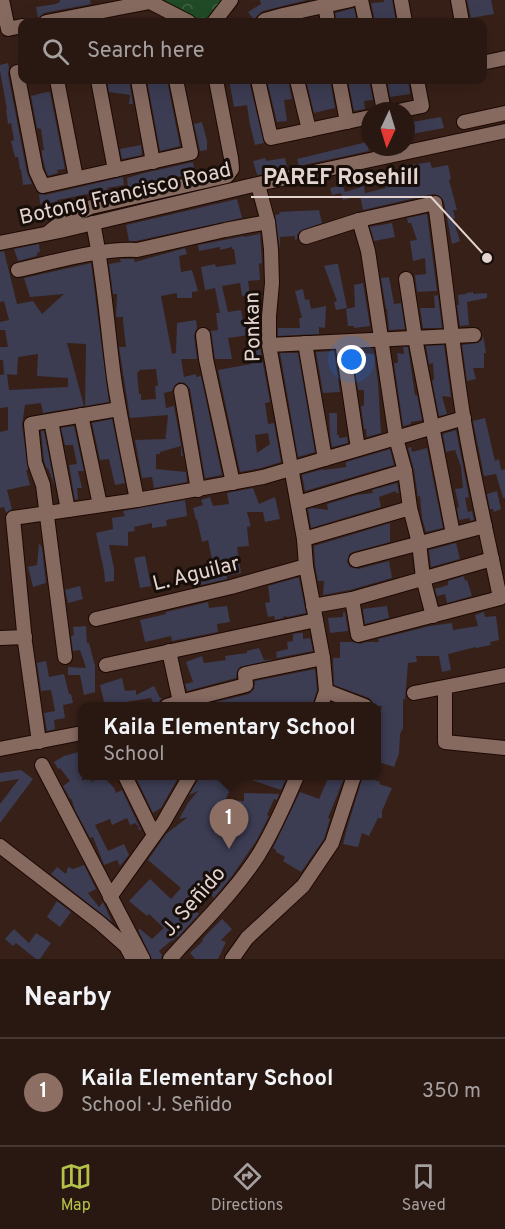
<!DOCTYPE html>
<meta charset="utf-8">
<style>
:root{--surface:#291812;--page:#31211b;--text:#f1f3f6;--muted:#a5a09f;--line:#453732;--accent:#b5c24a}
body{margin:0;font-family:Overpass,sans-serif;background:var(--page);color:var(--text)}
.compass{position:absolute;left:361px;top:102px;width:54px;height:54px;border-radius:50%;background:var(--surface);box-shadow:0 6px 24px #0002;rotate:184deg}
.you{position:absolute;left:352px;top:360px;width:21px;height:21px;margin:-15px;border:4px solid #fff;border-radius:50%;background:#1a73e8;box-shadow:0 0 0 9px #1a73e833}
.badge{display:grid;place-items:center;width:39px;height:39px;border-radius:50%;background:var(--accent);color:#fff;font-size:20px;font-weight:700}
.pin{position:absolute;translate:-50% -50px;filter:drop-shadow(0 2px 3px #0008)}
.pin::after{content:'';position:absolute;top:32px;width:21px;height:18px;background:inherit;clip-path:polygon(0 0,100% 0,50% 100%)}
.popup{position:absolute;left:78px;top:702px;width:303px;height:78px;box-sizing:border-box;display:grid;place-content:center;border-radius:12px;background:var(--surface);filter:drop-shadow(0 2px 4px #0005);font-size:20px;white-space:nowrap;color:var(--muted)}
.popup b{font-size:22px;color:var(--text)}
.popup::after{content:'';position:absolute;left:50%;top:100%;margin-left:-12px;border:12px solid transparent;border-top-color:var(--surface)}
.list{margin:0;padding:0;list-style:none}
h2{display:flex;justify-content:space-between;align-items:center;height:78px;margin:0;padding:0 24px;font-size:26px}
h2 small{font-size:20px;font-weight:400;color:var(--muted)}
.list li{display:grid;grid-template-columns:39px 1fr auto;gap:18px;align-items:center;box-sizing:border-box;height:108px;padding:0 24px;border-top:2px solid var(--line)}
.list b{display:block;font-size:22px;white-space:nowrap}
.list p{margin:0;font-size:20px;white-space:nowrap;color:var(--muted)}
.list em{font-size:20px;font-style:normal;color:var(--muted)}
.icon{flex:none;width:33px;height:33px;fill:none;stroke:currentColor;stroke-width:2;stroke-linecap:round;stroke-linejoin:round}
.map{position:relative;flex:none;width:505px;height:959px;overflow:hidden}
.search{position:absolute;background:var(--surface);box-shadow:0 6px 24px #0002;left:18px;right:18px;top:18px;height:66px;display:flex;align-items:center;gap:15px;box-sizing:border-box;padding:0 21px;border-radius:12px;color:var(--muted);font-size:22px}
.sheet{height:186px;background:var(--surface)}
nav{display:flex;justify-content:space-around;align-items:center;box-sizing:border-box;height:84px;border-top:2px solid var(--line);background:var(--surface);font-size:16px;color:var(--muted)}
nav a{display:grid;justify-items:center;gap:3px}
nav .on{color:var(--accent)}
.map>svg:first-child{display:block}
.park{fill:url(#park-crowns)}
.building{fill:#3c3c53;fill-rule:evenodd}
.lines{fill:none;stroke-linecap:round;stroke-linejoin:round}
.minor-casing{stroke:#1d0903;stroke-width:16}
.minor{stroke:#866a60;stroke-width:14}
.labels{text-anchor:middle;stroke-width:6;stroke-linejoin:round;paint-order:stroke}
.street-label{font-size:21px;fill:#e4d4cf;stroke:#170d09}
.leader{fill:none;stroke:#e4d4cf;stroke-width:2}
.callout-dot{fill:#e4d4cf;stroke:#170d09;stroke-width:2}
.callout-label{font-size:22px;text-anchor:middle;font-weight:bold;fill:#e4d4cf;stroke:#170d09;stroke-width:6;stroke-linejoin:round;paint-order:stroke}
</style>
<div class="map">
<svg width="505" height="959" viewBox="0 0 505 959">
<defs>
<pattern id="park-crowns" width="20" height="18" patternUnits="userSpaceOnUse" patternTransform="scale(1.5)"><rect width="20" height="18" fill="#204b26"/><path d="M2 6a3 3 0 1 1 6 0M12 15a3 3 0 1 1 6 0" fill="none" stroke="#406444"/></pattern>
</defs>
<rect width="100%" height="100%" fill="#372018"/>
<!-- park -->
<polygon class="park" points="153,0 223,0 208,17 201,21 194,20"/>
<!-- building -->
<g class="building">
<polygon points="60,0 90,0 91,4 44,13 38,18 36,7 56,4 60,2"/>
<polygon points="260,0 307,0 263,11 257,16 254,20 248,12 261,4"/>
<polygon points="384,0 392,0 396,22 375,22 371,3 384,2"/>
<polygon points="467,0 491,0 494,14 471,18"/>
<polygon points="354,8 357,22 337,22 335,13"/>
<polygon points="8,63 9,68 8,74 27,173 32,184 23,185 21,169 20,170 18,157 15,157 11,141 14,140 11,123 8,124 6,110 7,110 0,71 0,65"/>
<polygon points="107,80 129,80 133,104 129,104 130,95 109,92"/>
<polygon points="147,80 167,80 180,146 160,151"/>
<polygon points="229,80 240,80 240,81 249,81 264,143 255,145 250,125 247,105 234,107"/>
<polygon points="274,80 288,80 292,99 284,100 287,121 277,122 267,81"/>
<polygon points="306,80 330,80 335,108 314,113"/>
<polygon points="348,80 369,80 373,100 364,101 365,109 354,111"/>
<polygon points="387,80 408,80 410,94 390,97"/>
<polygon points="46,92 50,92 65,169 57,170 58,173 48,176 45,168 42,155 42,150 44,150 41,129 37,128 31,96"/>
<polygon points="441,117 444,128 406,135 406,123"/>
<polygon points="202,122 207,141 207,150 200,151 194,124"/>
<polygon points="367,142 369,151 299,166 297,159"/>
<polygon points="141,145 142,155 122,159 120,149"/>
<polygon points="265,158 266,161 285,158 287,167 268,170 269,173 257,175 253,161"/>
<polygon points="193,162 195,173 128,188 127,178 144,173"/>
<polygon points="430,162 432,168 448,165 451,179 449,180 457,210 453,210 455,218 453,219 460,241 452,244 444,202 442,198 438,195 433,194 363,210 360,196 343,200 341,193 332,195 330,188 343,185 345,192 364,186 365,193 386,188 382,172 390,170 391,175 412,169 411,165"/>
<polygon points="123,177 124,185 107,188 108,190 57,200 58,202 40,204 39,194 45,195"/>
<polygon points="237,199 242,218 136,241 129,241 126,225"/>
<polygon points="319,210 322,223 300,231 297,235 297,239 295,240 295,236 280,237 280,250 275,215 280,214 279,212"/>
<polygon points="427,214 437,291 417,292 415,275 426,274 425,258 413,261 410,241 417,240 411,223 408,223 407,218"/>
<polygon points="392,223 395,237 374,241 370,227"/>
<path d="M259,233h1l2,30 -3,1 1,16 -12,1 2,14 -8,1 -2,-13 -18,3 6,26 13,-2 3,15h1l1,3 6,-1 1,7h7v13l10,55 -5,1 3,21 6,-1 7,39 -20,6 -21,4 -22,-102 33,-6 -1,-9 1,-1 -2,-19 -21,3 4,21h-17l-4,-28 7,-1 -2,-17h4l-5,-25 -10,2 -4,-23 14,-3 1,3 20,-3 -2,-15h-2v-2l-12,3v-3l-21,4 -1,-6 46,-9v1l15,-3zM268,433l2,11 -13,9 -2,-18z"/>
<polygon points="39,244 40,252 37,253 37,256 18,261 14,249"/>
<path d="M185,248l2,6 -8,2 2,16 11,-2 6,21 -6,1v6h-15v-5l-16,3 11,58 4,-1 1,-30 19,-3 1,8 -2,4 -1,4 3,23h-16l3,18 12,-3v3l5,-1 21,99 -17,3 -15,-89 -5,-6 -6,-1 -4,3 -3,6 -8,2 2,15 8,-2 9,50h-2v-10l-21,6v2h-4v15l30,3 1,10 -33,6 -2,-11 -10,1 -7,-38 31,-1 -1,-4h1l2,-20 -38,3 -11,-71h7l-3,-26v-4h-7l1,-23h-4l-4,-30 12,-2 -1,-3h14l1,3zM156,369l2,17h-3l1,13 -15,1v-6h-2l-2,-22h2v-2z"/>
<polygon points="4,251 17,304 33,301 42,314 64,294 30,297 24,278 91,263 109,402 85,406 86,344 67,343 84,406 43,413 41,403 25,405 22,425 28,470 26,470 30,485 7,490 12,509 6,513 4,507 0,508 0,432 8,430 8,407 0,408 0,375 7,374 9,390 68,387 68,378 37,376 38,354 18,357 17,375 4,374 3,360 0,360 0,347 8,347 5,330 0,330 0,322 9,320 4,301 0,302 0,252"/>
<polygon points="335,264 338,264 347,308 336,310 334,302 337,301 324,266"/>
<polygon points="389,277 394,304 401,303 405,329 389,330 387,309 386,309 381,278"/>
<polygon points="363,283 370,326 354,328 354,326 348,326 346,309 355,307 354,285"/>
<polygon points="303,289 305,300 309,299 311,309 326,306 325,328 319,327 319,334 278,336 278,328 300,328 299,318 302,318 295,291"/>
<polygon points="473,292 473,294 487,293 487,298 467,302 469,325 460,326 457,305 459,305 458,295 466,294 466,293"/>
<polygon points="438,295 442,328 423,328 420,308 435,308 434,296"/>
<polygon points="483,335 486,353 484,353 484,368 473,368 476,379 467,381 462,345 478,343 482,340"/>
<polygon points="444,345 451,397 442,396 447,414 439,416 432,380 434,380 433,363 429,364 426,346"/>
<polygon points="403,347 408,347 415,395 417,395 422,420 411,422 411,424 403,426 394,363 397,363 398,361 397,353 404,354"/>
<polygon points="362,349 362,353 374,354 378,382 381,433 367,437 366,429 364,429 361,406 364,406 364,390 358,390 352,350"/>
<polygon points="334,351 340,392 323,393 316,352"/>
<polygon points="280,353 298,353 315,452 298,457"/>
<polygon points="329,413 337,413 337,435 339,435 339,438 347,437 348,443 332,447 330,435"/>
<polygon points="485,418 495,461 499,459 501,470 505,469 505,498 503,498 496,474 484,476 473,421"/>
<polygon points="112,419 125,483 115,485 109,459 100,460 92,423"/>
<polygon points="74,426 84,471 78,471 82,488 77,488 78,499 75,500 69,465 77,464 73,445 65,445 61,428"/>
<polygon points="456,430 469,497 465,498 468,512 472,511 474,520 470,521 470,518 459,520 457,508 459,507 455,489 463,488 461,467 455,450 446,452 443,434"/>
<polygon points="41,431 44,431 55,487 48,468 47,469 44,461"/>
<polygon points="411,447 412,452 427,448 443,528 426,532 422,518 420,496 418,497 414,470 408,448"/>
<polygon points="390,449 394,465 305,491 302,475 323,469 323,470 346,467 346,462"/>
<polygon points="397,483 399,493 396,493 396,491 379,497 381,507 311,528 308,509 313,508 328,510 327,504 357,495 373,493 372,490"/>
<polygon points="253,488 259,504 275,497 280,519 265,522 263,512 247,512 251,526 247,527 249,546 237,547 241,573 227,576 227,579 201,585 199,576 215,573 208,540 202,542 197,519 196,520 193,508 203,505 201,500 210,497 213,506 229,504 227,493"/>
<polygon points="497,491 501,509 494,512 493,509 490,509 487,494"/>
<polygon points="185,500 187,516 166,520 167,526 152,528 152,523 134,527 135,531 128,532 128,546 109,545 114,568 114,581 105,582 104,571 96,533 113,529 112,518 125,516 123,511"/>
<polygon points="390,523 390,542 353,552 349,554 347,562 350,567 358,569 389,561 392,578 350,590 323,595 324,581 318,581 315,565 314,546"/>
<polygon points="456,543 460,559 431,567 429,550"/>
<polygon points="39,544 40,544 42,548 46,583 33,587 28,567 37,565"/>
<polygon points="145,556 151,586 140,588 134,558"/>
<polygon points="464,576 465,581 467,580 472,596 447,603 445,594 437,596 435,589 448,585 448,581"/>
<polygon points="296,578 299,578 306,613 288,617 283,616 284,618 275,620 274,616 268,617 265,603 270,602 268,586"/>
<polygon points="80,586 83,599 68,603 65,590"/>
<polygon points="225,598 208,602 209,608 227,606 230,622 217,624 218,632 172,641 171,636 145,642 140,620 166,614 166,612"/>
<polygon points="387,606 389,618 365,624 363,609"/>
<polygon points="345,612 348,631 330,633 328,618 343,617 343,613"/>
<polygon points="484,612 485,617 496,616 499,640 490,642 491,645 476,648 476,647 448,654 451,670 442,672 439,656 416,656 417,662 408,663 405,700 403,699 403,728 400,734 399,754 394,767 376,761 376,726 382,706 374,706 372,701 369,698 334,685 333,658 340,658 340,642 353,642 360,644 366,642 379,642 378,639 430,626 452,623 453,630 478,626 475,615"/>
<polygon points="86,626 87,643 89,643 95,666 95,692 84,695 80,675 68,675 68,667 86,668 80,650 73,651 71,636 74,635 73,627"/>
<polygon points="300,633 303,633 303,639 310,638 313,651 277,658 276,652 288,649 287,642 293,641 293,634"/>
<polygon points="259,648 264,660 275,659 240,667 237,671 236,678 187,691 185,684 193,682 186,662 202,656 204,663 226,660 225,656 247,653 247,651"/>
<polygon points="46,661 49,677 64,674 69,694 71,694 73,703 63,705 65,718 54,720 55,729 47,731 44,713 55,711 51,690 41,691 37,663"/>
<polygon points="315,669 317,690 312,706 205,706 203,705 249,694 254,689 255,681"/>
<polygon points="122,678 125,691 136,690 136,695 154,686 160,698 163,698 160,700 158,706 154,706 151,698 125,702 126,703 117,706 105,706 100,685"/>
<polygon points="78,752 82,763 82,781 89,777 92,782 99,776 103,776 114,788 116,793 122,790 141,830 139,830 138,825 137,826 136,823 130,825 127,818 112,825 110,819 95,825 108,851 124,844 129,855 120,866 117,860 104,865 93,837 90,838 75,810 71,798 70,799 63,786 70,781 60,768 58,769 54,762 64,756"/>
<polygon points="21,770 33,779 0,823 0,804 19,779 0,782 0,773"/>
<polygon points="135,776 166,776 169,780 177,779 177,780 161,808 153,813"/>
<polygon points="199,776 213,776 233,784 225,800 244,801 244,793 279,794 277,800 274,799 267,815 269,816 257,840 232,876 214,898 207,891 205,893 202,889 187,902 199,914 178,937 177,936 173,941 172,940 159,951 162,955 161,959 152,959 138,930 140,929 152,939 164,928 149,914 147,916 129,901 150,879 171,899 181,888 148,860 166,834 188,817 179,819 188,803 198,791 189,795 198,780"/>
<polygon points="244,776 287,776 281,790 243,777"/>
<polygon points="329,776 345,776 328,818 330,819 324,839 301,872 283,861 285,857 276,852 276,850 273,848 300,792 319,799"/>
<polygon points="363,776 372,776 371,779 380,782 379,784 392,788 382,811 382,818 378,818 369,836 362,833 358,847 343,844 347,828"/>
<polygon points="84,865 96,889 88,893 99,907 103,902 112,922 51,874 57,867 66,874 68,867 73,869"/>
<polygon points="57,901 71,912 60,927 47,917"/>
<polygon points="222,919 232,929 221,940 226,942 218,959 195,959 190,953 203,941 202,940 207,934"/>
<polygon points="14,929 29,943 36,933 51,943 40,959 36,959 16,943 13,946 5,939"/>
</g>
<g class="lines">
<!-- minor casing -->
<g class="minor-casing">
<g id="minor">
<polyline points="2,0 8,29 22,26"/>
<polyline points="361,0 366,22"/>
<polyline points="401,0 405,22"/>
<polyline points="458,0 462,22"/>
<polyline points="325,5 328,22"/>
<polyline points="46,22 150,2 189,22"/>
<polyline points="214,22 231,0"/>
<polyline points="263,22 265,20 283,15 351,0"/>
<polyline points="482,63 505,58"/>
<polyline points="22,71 17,72 36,171 43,186 191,153 176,80"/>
<polyline points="57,80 76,178"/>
<polyline points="98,80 115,170"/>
<polyline points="138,80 153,162"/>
<polyline points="258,80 271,138 370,117"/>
<polyline points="297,80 309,130"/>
<polyline points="339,80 347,122"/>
<polyline points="378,80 384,111"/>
<polyline points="398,111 422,106 417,80"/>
<polyline points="464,122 505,113"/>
<polyline points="258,185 268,222 271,249 272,283 269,316 269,345 304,539 306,566 323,658 326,691 321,706"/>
<polyline points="359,220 368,251 396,438 405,471 410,508 419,543 423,578 433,616"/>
<path d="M93,223c11,51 14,103 21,155 6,41 15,81 23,122"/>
<polyline points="49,232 65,219 91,207 227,176 232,169 231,158 216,80"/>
<path d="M306,237l53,-17 76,-17c10,71 17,142 28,212 10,62 25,123 37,183l-142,37 -6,-36"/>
<polyline points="0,243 60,231 249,186 505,131"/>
<path d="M18,270c36,-8 83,-22 119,-20l88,-20 43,-8"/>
<polyline points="406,279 415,338 453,534"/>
<polyline points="203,335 206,359 233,483"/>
<polyline points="342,342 358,449"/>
<polyline points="305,343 325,459"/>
<polyline points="269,345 474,335"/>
<polyline points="181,391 198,490"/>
<polyline points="81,415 100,505"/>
<polyline points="51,421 68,510"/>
<polyline points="298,503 405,471"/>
<polyline points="304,539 410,508"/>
<polyline points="356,560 485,526"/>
<polyline points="313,606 352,599 492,559"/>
<polyline points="96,619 231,587 306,566"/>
<polyline points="0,638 25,637"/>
<polyline points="169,651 180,702"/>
<polyline points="65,657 43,485 35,463 31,424 119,409"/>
<polyline points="106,665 316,620"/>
<polyline points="445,688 445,742 505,748"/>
<polyline points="326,691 365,706"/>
<polyline points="414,693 505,675"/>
<polyline points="167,706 180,702 246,685 245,674 323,658"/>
<polyline points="39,742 25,642 13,518 137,500 263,477 464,418"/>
<polyline points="0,749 82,733"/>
<polyline points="42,765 143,959"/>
<polyline points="125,776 154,835"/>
<polyline points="0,846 100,923 126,946 133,959"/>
<polyline points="110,897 163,823 190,776"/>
<path d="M170,959c30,-34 65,-67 89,-105 15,-25 27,-52 38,-78"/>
<polyline points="232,959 247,938 303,886 332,843 354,776"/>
</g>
</g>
<!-- minor -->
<use href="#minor" class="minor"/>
</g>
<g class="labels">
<!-- street labels -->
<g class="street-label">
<text transform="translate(125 193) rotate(-13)" y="7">Botong Francisco Road</text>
<text transform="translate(252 327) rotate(-91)" y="7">Ponkan</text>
<text transform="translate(196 573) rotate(-14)" y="7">L. Aguilar</text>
<text transform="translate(193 901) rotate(-49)" y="7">J. Señido</text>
</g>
</g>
<!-- callouts -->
<path class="leader" d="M487 258L431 197H251"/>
<circle class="callout-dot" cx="487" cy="258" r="6"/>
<g class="callout-label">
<text x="341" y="184">PAREF Rosehill</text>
</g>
</svg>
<svg class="compass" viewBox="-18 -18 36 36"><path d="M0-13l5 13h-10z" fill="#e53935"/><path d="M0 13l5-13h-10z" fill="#a5a09f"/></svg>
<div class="you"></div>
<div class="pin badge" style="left:229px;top:849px;background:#8d6e63">1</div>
<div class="popup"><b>Kaila Elementary School</b>School</div>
<div class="search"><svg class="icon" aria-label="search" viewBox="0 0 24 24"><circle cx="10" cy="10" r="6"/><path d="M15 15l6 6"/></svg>Search here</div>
</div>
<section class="sheet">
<h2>Nearby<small></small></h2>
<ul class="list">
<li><span class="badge" style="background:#8d6e63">1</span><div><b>Kaila Elementary School</b><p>School · J. Señido</p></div><em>350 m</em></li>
</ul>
</section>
<nav>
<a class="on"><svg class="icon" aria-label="map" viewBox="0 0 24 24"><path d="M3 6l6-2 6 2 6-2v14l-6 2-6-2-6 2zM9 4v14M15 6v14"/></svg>Map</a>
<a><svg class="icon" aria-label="directions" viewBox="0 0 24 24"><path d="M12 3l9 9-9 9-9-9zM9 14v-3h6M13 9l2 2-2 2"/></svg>Directions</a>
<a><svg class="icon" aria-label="saved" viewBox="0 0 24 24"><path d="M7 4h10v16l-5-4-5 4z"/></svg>Saved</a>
</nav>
